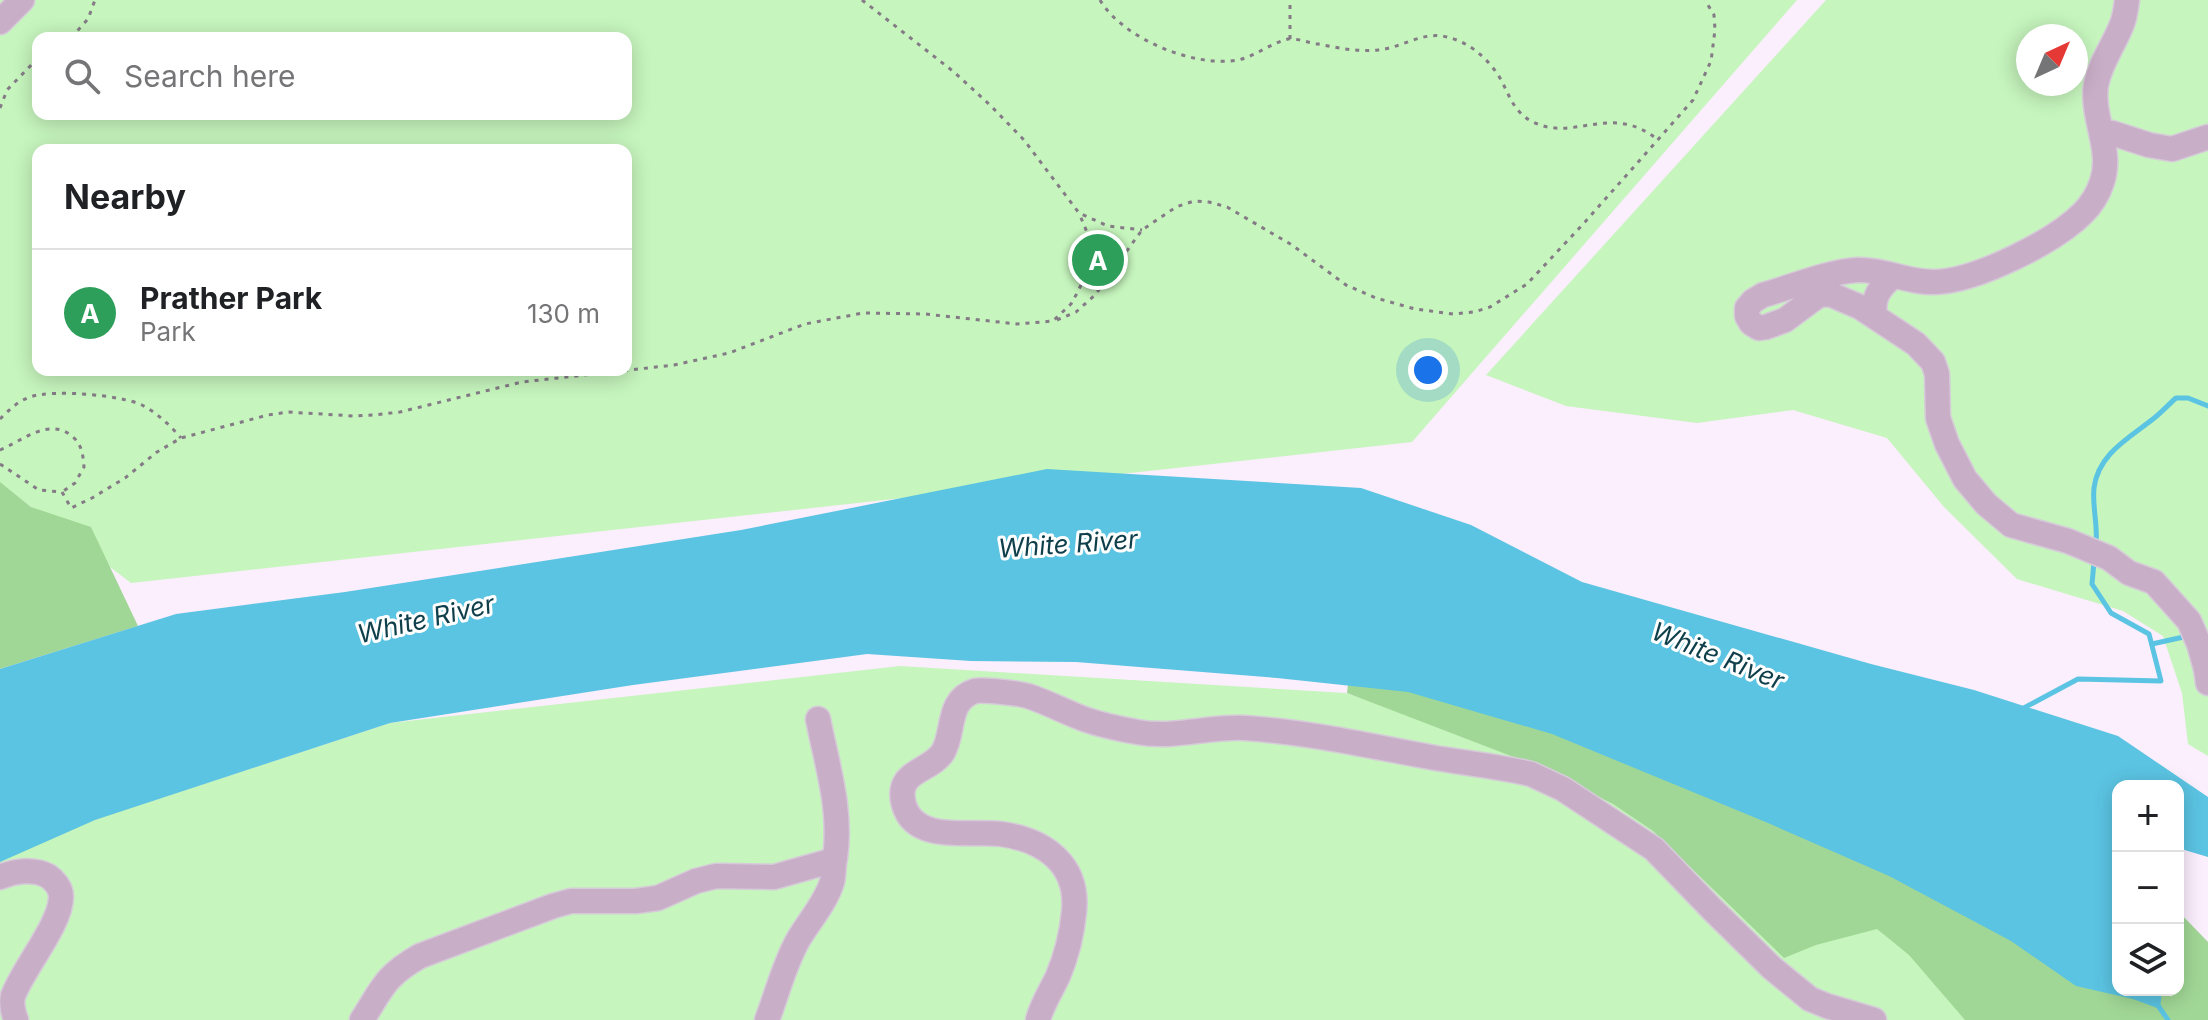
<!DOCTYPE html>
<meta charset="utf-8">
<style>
:root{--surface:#fff;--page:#f2f2f2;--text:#202124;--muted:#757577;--line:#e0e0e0;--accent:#b45309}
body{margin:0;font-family:Inter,sans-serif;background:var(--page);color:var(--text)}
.controls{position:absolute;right:24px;bottom:24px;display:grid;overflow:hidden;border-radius:16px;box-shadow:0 4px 20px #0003}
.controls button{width:72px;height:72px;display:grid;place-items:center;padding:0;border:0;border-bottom:2px solid var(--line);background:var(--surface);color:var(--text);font:40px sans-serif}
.compass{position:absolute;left:2016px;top:24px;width:72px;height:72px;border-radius:50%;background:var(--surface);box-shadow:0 4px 20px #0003;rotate:44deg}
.you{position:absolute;left:1428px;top:370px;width:28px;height:28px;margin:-20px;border:6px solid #fff;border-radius:50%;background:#1a73e8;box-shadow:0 0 0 12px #1a73e833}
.badge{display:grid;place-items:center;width:52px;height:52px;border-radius:50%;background:var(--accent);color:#fff;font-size:26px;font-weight:700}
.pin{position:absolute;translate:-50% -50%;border:4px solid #fff;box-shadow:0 2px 8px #0006}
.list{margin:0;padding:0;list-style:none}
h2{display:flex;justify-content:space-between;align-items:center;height:104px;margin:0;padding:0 32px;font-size:34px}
h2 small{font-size:26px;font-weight:400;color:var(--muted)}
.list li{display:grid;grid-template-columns:52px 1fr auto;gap:24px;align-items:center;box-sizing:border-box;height:128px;padding:0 32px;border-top:2px solid var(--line)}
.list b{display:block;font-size:30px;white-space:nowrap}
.list p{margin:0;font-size:26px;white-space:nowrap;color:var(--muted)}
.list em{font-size:26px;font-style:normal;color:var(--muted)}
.icon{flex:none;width:44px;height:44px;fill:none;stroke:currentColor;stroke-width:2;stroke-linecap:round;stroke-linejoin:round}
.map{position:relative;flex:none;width:2208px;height:1020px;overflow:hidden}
.search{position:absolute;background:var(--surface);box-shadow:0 4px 20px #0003;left:32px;top:32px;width:600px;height:88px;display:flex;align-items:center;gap:20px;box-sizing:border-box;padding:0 28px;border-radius:16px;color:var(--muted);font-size:30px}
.panel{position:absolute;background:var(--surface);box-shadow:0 4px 20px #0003;left:32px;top:144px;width:600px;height:232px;border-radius:16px}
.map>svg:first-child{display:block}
.green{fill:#c6f5bd;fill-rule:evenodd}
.forest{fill:#a1d796}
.water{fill:#5bc4e2}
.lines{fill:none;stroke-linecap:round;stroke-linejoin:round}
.stream{stroke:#5bc4e2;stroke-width:5}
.minor-casing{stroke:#d6cbd8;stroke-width:27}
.path{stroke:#847b86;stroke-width:3;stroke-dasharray:4 6;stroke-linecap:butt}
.minor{stroke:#c9aec8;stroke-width:24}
.labels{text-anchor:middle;stroke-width:6;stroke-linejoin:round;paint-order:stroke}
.water-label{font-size:26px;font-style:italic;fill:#0e3f4b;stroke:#fff}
</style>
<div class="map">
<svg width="2208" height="1020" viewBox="0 0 2208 1020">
<rect width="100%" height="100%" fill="#fbeefd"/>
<!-- green -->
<g class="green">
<path d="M0,0h1797l-385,442 -1281,141 -131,-100zM38,38h588v76h-588zM38,150h588v220h-588z"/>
<path d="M1826,0h382v756l-20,-12 -6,-51 -19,-57 -40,-25 -106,-32 -73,-72 -57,-69 -94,-28 -96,13 -131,-17 -80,-31zM2028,36h48v48h-48z"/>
<polygon points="900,666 1346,693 1657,799 1732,834 2022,1020 0,1020 0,854 26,842 390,723"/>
</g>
<!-- forest -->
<g class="forest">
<polygon points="0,482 31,507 91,527 138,626 0,669"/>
<polygon points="1352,649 2118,869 2118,990 2178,990 2178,911 2208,942 2208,1020 1965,1020 1909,955 1877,929 1816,945 1784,958 1653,831 1613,804 1542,768 1347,693"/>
</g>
<!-- water -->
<polygon class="water" points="1047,469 1361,488 1471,525 1582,582 1871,664 1974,690 2118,736 2208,797 2208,857 2178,848 2178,786 2118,786 2118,990 2162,990 2160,1009 2133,999 2076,986 2011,941 1889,876 1768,823 1552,734 1408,692 1277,678 1076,662 971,661 867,654 633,685 390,723 95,820 0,862 0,669 176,614 345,592 741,530"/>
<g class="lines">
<!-- stream -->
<g class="stream">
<path d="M2096,544c2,-19 -4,-38 -2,-56 4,-34 35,-50 59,-69 8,-6 15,-14 23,-21h12l20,8"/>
<polyline points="2152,644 2188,636"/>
<polyline points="2020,710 2078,679 2161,681 2149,634 2111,613 2092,584 2094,562"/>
<polyline points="2157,1004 2168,1020"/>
</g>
<!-- minor casing -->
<g class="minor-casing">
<g id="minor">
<path d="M2127,0c-1,8 -2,17 -5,24 -8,21 -22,39 -26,61 -5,32 17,65 6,97 -4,12 -11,23 -19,31 -29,29 -107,68 -148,69 -27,1 -51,-13 -78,-12 -30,2 -65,17 -94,25l-10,6 -6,7v8l4,7 8,5 7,-1 19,-7 31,-23 7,-3 9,1 28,12 56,37 17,18 4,12 1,44 9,26 18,35 21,25 25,21 57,16 41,17 20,15 25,9 35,39 10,23 7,25 2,14"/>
<polyline points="0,22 22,0"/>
<polyline points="2103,136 2112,133 2149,145 2172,149 2208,137"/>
<path d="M1875,316c-3,-18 4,-28 18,-40"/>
<path d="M0,877c14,-6 34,-9 48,-1 6,4 13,12 13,20 1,27 -39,74 -48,100 -2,8 0,16 3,24"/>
<path d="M362,1020c21,-33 23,-44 58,-64l133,-50 18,-5h65l22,-3 38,-17 20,-5 58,1 60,-17"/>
<path d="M767,1020c10,-26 17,-55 31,-80 11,-19 27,-36 34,-58 2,-8 1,-16 3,-24 7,-48 -8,-93 -17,-139"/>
<path d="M1038,1020c4,-16 13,-29 20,-44 8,-19 14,-43 16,-64 5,-48 -30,-72 -73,-78 -29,-4 -86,10 -97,-29 -10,-35 27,-33 39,-53 12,-20 3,-52 32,-61 5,-1 12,0 18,0 11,1 24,2 35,5 19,6 37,16 56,23 17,6 36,10 53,13 36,7 72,-6 108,-4 63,4 124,18 185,29 34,6 68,9 101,17l32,15 91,60 58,60 60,59 38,31 17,7 47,14"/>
</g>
</g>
<!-- path -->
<g class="path">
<polyline points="862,0 954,72 991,106 1024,140 1079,213 1108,226 1142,230"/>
<path d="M1100,0c23,39 95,68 138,60 18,-4 33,-17 50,-21 9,-1 21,4 30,5 20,4 40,8 60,6 22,-2 42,-17 64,-14 25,4 45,21 58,42 9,16 13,33 31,43 43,23 79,-20 127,19"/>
<polyline points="71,38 88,19 95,0"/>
<polyline points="1290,39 1290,0"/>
<polyline points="0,108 7,90 38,58"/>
<polyline points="1057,320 1076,312 1095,295 1142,230 1176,207 1194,201 1209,202 1227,207 1292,245 1346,285 1376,298 1415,309 1453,314 1474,312 1490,307 1527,284 1585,222 1693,100 1711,61 1715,30 1714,15 1705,0"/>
<path d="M0,419c9,-9 18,-18 30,-22 22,-8 91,-2 112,8 15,8 28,20 39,33"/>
<path d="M0,450c22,-9 50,-34 73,-13 9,8 10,18 11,30l-9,16 -13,9"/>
<polyline points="0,464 39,490 62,492 71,508 92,498 125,478 157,452 181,438 268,415 288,412 354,416 374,415 400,412 522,382 674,365 729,353 805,324 863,313 925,314 1017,324 1053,321 1071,304 1076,295 1082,283 1089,259 1089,237 1079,213"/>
</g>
<!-- minor -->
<use href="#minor" class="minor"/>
</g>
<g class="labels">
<!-- water labels -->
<g class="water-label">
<text transform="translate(1068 544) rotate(-4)" y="9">White River</text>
<text transform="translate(426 619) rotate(-13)" y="9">White River</text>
<text transform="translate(1718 656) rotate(22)" y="9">White River</text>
</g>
</g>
</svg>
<div class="controls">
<button>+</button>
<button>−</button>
<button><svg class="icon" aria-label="layers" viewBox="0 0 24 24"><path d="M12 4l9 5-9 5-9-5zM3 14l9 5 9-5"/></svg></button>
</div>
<svg class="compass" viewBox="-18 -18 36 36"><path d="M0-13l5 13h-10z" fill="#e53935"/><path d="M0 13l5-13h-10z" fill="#757577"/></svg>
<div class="you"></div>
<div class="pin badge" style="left:1098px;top:260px;background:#2e9e5b">A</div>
<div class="search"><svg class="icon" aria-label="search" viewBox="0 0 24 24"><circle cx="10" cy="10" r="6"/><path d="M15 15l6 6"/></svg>Search here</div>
<section class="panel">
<h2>Nearby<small></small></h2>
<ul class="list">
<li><span class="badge" style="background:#2e9e5b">A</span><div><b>Prather Park</b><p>Park</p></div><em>130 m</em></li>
</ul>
</section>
</div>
